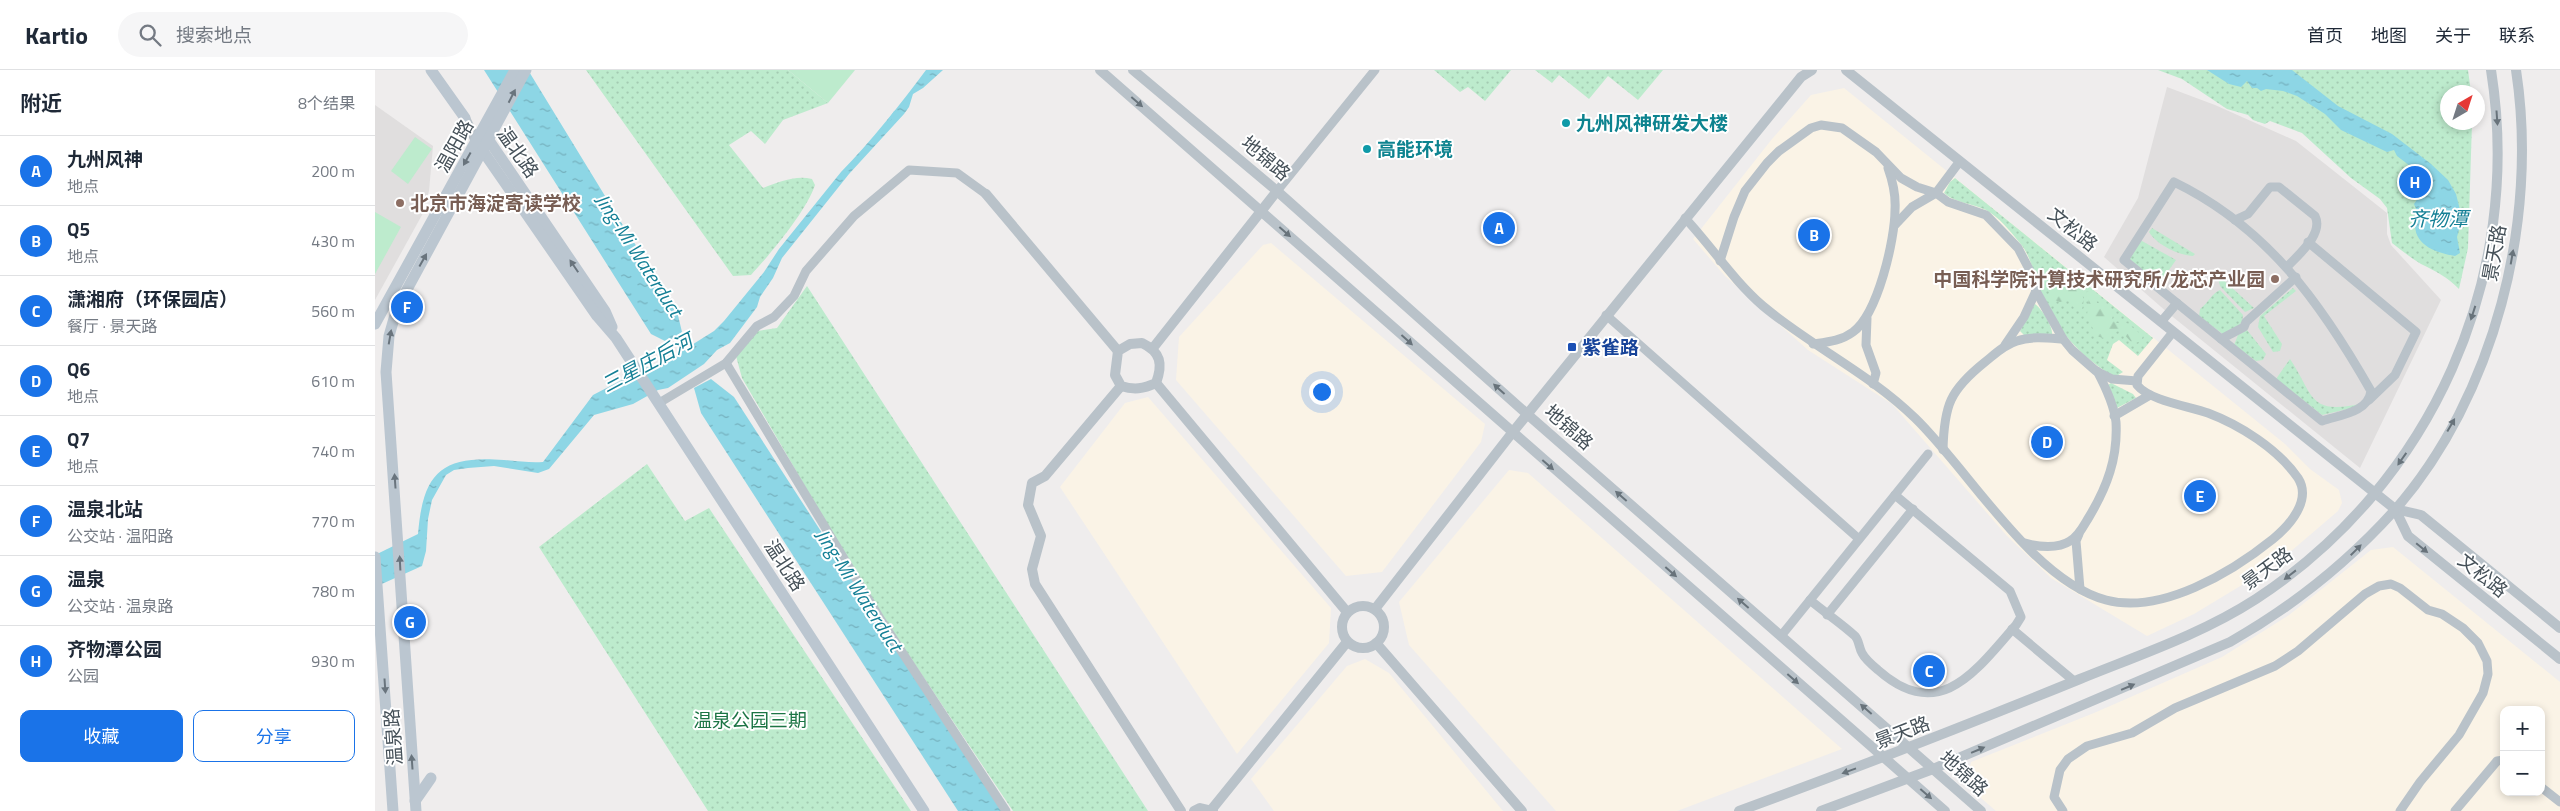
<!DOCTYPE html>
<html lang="zh">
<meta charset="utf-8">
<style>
:root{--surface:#fff;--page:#f6f6f7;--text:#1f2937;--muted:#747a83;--line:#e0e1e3;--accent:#1a73e8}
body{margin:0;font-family:"Titillium Web","Noto Sans SC",sans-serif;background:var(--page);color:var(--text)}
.controls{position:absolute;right:15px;bottom:15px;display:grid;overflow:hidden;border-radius:10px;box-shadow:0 2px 8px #0003}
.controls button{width:45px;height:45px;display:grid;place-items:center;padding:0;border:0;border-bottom:1px solid var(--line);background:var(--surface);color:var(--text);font:25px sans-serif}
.compass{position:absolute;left:2065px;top:15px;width:45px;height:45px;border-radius:50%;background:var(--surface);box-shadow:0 2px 8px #0003;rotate:39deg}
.you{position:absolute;left:946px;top:321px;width:18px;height:18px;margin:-12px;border:4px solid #fff;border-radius:50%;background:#1a73e8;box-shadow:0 0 0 8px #1a73e833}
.badge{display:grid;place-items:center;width:32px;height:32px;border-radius:50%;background:var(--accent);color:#fff;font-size:16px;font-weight:700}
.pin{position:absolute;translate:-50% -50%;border:2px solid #fff;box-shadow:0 1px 5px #0006}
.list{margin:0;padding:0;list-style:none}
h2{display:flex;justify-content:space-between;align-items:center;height:65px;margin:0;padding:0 20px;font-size:21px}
h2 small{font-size:16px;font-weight:400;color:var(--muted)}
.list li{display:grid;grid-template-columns:32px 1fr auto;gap:15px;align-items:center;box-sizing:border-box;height:70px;padding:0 20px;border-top:1px solid var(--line)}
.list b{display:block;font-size:19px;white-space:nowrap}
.list p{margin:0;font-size:16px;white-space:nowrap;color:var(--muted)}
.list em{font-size:16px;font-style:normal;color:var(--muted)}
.actions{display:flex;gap:10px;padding:15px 20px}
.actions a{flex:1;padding:11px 0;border:1px solid var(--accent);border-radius:10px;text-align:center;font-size:18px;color:var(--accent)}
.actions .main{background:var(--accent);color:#fff}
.icon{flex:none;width:28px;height:28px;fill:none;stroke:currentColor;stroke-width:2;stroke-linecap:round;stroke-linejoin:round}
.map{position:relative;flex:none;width:2185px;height:741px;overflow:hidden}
header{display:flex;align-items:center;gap:30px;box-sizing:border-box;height:70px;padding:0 25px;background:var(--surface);border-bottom:1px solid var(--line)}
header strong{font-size:24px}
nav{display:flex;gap:28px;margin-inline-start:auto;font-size:18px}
.search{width:350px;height:45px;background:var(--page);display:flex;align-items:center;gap:12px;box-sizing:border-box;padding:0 18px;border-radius:28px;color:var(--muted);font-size:19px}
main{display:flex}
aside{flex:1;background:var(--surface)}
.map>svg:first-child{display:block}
.commercial{fill:#faf3e6;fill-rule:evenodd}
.education{fill:#e0dede}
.green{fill:url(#green-dots)}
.forest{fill:url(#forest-firs)}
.pitch{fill:#bdebcd}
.water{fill:url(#water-ripples)}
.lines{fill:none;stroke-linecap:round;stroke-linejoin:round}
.stream{stroke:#8dd6e5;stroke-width:2.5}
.minor{stroke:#b9c2c9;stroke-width:9}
.tertiary{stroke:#b9c2c9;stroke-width:10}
.secondary{stroke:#bbc6d0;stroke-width:11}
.oneway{fill:#69747d}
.oneway2{fill:#68737b}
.culture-dot{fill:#0f9aa8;stroke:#fff;stroke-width:2}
.education-dot{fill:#8d6e63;stroke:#fff;stroke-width:2}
.transit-dot{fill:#1a4fb4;stroke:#fff;stroke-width:2}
.labels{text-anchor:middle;stroke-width:4;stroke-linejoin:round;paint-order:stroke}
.culture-label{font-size:19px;font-weight:bold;fill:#0d838f;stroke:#fff;text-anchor:start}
.street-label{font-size:19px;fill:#465159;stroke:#fff}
.education-label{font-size:19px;font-weight:bold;fill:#785e54;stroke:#fff;text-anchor:start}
.transit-label{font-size:19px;font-weight:bold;fill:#164399;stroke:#fff;text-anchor:start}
.park-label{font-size:19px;fill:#1c7545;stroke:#fff}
.water-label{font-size:20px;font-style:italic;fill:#158096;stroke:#fff}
</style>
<header>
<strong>Kartio</strong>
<div class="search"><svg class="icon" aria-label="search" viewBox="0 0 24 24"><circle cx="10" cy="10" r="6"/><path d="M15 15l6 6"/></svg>搜索地点</div>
<nav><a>首页</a><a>地图</a><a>关于</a><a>联系</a></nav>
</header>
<main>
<aside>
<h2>附近<small>8个结果</small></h2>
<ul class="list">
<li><span class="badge">A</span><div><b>九州风神</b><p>地点</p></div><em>200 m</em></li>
<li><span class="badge">B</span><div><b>Q5</b><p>地点</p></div><em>430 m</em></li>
<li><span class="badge">C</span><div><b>潇湘府（环保园店）</b><p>餐厅 · 景天路</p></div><em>560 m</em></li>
<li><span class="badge">D</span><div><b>Q6</b><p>地点</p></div><em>610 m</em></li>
<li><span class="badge">E</span><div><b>Q7</b><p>地点</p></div><em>740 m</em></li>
<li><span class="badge">F</span><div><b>温泉北站</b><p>公交站 · 温阳路</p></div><em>770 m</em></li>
<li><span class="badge">G</span><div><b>温泉</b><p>公交站 · 温泉路</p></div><em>780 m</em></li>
<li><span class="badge">H</span><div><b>齐物潭公园</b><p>公园</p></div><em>930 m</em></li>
</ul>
<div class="actions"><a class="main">收藏</a><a>分享</a></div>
</aside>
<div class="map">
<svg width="2185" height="741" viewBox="0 0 2185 741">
<defs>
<pattern id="green-dots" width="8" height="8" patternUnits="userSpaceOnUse" patternTransform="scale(1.25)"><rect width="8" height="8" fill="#bdebcd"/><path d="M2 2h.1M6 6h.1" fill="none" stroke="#a4cbb2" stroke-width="1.8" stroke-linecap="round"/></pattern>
<pattern id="forest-firs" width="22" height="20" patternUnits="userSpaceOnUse" patternTransform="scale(1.25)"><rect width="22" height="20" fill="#bdebcd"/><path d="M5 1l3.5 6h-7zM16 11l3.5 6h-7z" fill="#a4cbb2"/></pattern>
<pattern id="water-ripples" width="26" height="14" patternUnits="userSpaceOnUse" patternTransform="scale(1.25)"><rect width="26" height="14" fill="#8dd6e5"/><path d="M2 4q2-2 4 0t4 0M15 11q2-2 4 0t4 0" fill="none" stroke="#75b0bd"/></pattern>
</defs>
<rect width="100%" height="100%" fill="#efeded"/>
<!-- commercial -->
<g class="commercial">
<polygon points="1469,18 1910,374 1935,399 1964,420 1967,433 1963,441 1900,495 1819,544 1772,566 1676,508 1632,466 1517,334 1433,280 1350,206 1318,169 1397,69 1436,25"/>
<polygon points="896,173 1110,354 1106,372 1007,502 971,506 801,310 804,267 888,175"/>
<polygon points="773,327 956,538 954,573 862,684 685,417 750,333"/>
<polygon points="1134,400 1153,403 1467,679 1302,741 1181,741 1034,575 1024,532"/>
<path d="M2018,477l167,135v129h-564l-30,-26 5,-23 123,-49 128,-56 67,-42 82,-65zM2129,640h37v82h-37z"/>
<polygon points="990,589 1014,603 1128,741 899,741 876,709 972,596"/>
</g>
<!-- education -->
<g class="education">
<polygon points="1792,17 1840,35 1921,71 2012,143 2012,164 2016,175 2066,230 1985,398 1793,243 1729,187 1763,128"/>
<polygon points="0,35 58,76 54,121 47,145 0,230"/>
</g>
<!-- green -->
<g class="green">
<path d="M211,0h202l40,33 -45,17 -18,24 -14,-13 -22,14 34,43c17,-6 32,-13 49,-9l3,6c-9,27 -44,68 -64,90l-18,1z"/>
<polygon points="1059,0 1136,0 1110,31 1093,17 1085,22"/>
<polygon points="1160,0 1288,0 1263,30 1233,6 1214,29 1184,5 1177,13"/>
<path d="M1783,0h310l3,22h-24v30l25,1 -4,125 -9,41c-13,-13 -22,-17 -38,-25 -10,-6 -20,-14 -29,-21l-5,-35 -7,-9 -29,-21 -49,-45 -32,-12 -5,3 -12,-4 -5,-5 -21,-6 -45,-30z"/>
<path d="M1580,108l198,160 -15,18 -19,-16 -6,4 -6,16 16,12 -8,5c-34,-19 -61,-50 -75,-86 -6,-16 -9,-36 -21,-49 -9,-11 -20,-25 -33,-32 -12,-6 -33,-8 -42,-17l6,-11z"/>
<path d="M1777,158l43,26 -2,2c-15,-1 -36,-11 -44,-24z"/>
<polygon points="1767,171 1801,190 1787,210 1782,212 1754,189 1762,172"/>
<polygon points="1842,204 1879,238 1870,242 1845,216"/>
<polygon points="432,216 773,741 638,741 491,521 367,308 361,286 383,261 402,258"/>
<polygon points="1918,218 1921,221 1889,246 1907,274 1905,281 1898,282 1883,257 1885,246"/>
<path d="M1845,220l23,25 -1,7 -11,11 -7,2 -25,-19 1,-7c8,-6 12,-16 20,-19z"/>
<path d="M1660,234c7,5 18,22 17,31l-26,2 -6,-6z"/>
<polygon points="1872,260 1891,284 1888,290 1881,291 1859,275 1863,265"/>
<path d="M1915,289c24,36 18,56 70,45l-4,3 -34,8 -46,-36z"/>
<polygon points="1736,313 1758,324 1761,328 1742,338 1733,315"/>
<polygon points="272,394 310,451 334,438 536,741 333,741 164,477"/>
</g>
<!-- forest -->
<g class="forest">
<path d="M1680,208c16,1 34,13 27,31h-7l-7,-9 -8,2 -10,-3 -1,-17z"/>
<polygon points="1713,221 1721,226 1722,233 1728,233 1739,241 1737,249 1741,253 1752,253 1768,266 1766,271 1758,274 1745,260 1728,268 1721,266 1712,245 1714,228 1709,224"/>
</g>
<!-- pitch -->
<g class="pitch">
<polygon points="413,0 480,0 453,33"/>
<polygon points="40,67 57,79 33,114 16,101"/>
<polygon points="0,142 26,157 0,204"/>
</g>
<!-- water -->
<g class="water">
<polygon points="109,0 153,0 249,157 301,237 307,262 292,272 276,264"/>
<path d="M551,0h17l-20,18 -10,6 -4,13 -5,7 -55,60 -67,84 -9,20 -13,19 -3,10 -27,36 -13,7 -13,14 -36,24 -10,2 -25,14 -39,11 -45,54 -11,4 -44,-7 -26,2 -14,2 -8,5 -14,25 -4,19 -2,32 -4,15 -47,21v-32l43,-21c5,-62 24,-79 86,-74 13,1 26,3 39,2l50,-67 52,-27 18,-5 51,-32 10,-10 40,-49 15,-23 62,-77c31,-32 58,-66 85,-102z"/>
<path d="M1832,0h85l46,36 54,28 39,30 17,16 8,14 6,24 -5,19 3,16 -5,3c-18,-3 -39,-10 -40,-30 0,-7 -3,-9 2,-15l-3,-7 7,-10v-15l-7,-10 -17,-13 -3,-6 -7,2 -46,-22 -16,-16 -28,-18 -14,-5 -17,-2 -5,2 -4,-3h-5l-5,-7 -6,6 -12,-3z"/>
<polygon points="336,309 359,327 627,741 583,741 326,343 319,318"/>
</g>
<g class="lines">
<!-- stream -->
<polyline class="stream" points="513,52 520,42"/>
<!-- minor -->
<g class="minor">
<path d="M1799,112c93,45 147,121 197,209 -3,22 -32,24 -49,30l-198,-161z"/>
<polyline points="902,121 1000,0"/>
<path d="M1310,148c27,29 48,62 78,88 48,40 107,68 152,112 54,52 117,162 191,182 55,15 126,-28 167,-61 17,-14 39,-39 25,-61 -20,-29 -58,-53 -90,-65 -20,-7 -58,-12 -71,-28l1,-9 35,-44"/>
<path d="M1860,150l13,-6 22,-27h9l36,29c9,18 -17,39 -28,51"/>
<polyline points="1520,155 1537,137 1561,123 1585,91"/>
<polyline points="1933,172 2041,262 2020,305 1994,330"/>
<polyline points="1345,191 1359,147 1370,121 1392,93 1404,81 1436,58 1446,55 1467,58 1501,82 1526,108 1542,117 1561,123 1573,132 1611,145 1643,178 1654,199 1661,221 1688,269 1697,280 1721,301 1737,309 1762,311"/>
<polyline points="1231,245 1484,469"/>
<polyline points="1492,248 1491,275 1501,303 1498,314"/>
<polyline points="1786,252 1802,233"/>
<polyline points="1846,269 1869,257 1871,252 1921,207"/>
<path d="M1438,274c15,-2 28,-3 40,-12 25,-18 42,-93 42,-122 1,-15 -2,-28 -7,-42"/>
<polyline points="1630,275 1649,247 1661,221"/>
<polyline points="351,293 506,550 631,741"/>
<polyline points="284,333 351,293 382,256 399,247 419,226 431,201 479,146 534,100 582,103 611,124"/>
<polyline points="1739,346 1775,325"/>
<path d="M1568,380c1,-45 7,-60 42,-88 10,-8 19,-17 32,-21 14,-5 31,-3 46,-2"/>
<polyline points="1704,464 1701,471 1705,519"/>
<path d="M1650,473c13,4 33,6 45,-2 9,-5 14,-16 19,-24 18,-30 29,-59 27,-95 -2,-17 -11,-36 -19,-51"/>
<path d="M1435,530c14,12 31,23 45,36 4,4 4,12 7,17 3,6 10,12 16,17 61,54 97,2 138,-45l5,-8 -11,-26 -115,-96"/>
<polyline points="1452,545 1538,439"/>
<polyline points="1637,559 1699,611"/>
<polyline points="1406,566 1553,384"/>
<polyline points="2166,717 2185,732"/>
<polyline points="1688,741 1679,727 1685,700 1693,689 1712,676 1757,663 1800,638 1900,596 1923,581 1990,524 2004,516 2016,514 2025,518 2053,540 2067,544 2088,558 2103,573 2112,591 2113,604 2108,623 2084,665 2045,712 2025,741"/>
<polyline points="2080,741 2122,691 2129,690"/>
</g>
<!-- tertiary -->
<g class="tertiary">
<polyline points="725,0 1570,741"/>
<polyline points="758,0 902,121 1152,344 1606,741"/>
<polyline points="1471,0 2020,439 2033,466 2185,589"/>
<polyline points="90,48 101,71"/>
<polyline points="611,124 743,281"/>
<path d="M767,273c19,9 21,21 14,40 -13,6 -22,7 -35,3l-6,-11 3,-24 12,-7z"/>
<polyline points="778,278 902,121"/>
<polyline points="781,313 972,542"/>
<polyline points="746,316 670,406 657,413 653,435 666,466 657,499 660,514 806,741"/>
<polyline points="2020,439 2046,445 2185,558"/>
<circle cx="988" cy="557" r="21"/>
<polyline points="1000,539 1137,363 1426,7 1437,0"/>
<polyline points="1001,573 1147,741"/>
<polyline points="837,739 972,572"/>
<polyline points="819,741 825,738 838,741"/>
<path d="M1364,741c115,-42 228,-86 341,-132 59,-24 122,-45 176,-80 176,-115 268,-322 235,-529"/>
<path d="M1446,741l112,-42 297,-127c62,-35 116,-78 164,-131 101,-115 145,-291 122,-441"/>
</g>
<!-- secondary -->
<g class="secondary">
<polyline points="56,0 90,48"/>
<polyline points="111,66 230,241 237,257"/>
<polyline points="101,71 222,246 241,268 549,741"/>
<polyline points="0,254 140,0"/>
<polyline points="0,487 18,741"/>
<polyline points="40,731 56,708"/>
<polyline points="41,741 11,302 14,266 22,238 151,0"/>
</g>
</g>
<!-- one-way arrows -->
<defs><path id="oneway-solid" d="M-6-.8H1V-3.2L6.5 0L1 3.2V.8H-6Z" transform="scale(1.25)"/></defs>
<g class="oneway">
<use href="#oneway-solid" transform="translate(137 26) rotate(-63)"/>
<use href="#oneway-solid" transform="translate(92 89) rotate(119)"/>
<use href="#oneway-solid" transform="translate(48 190) rotate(-61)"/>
<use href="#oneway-solid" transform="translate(199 196) rotate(-124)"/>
<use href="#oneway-solid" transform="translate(15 267) rotate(-80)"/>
<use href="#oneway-solid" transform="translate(20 411) rotate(-94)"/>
<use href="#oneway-solid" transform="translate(25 493) rotate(-93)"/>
<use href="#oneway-solid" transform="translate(10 616) rotate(86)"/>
<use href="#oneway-solid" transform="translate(37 692) rotate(-94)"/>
</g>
<g class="oneway2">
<use href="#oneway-solid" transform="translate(762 32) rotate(41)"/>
<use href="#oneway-solid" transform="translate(2122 48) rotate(86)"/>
<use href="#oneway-solid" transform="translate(910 162) rotate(41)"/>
<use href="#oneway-solid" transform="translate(2137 187) rotate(-80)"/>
<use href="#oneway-solid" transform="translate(2098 243) rotate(108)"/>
<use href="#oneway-solid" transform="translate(1032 270) rotate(42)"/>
<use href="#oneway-solid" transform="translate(1124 319) rotate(-138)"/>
<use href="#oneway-solid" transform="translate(2076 355) rotate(-60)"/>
<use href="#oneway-solid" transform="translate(2027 389) rotate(125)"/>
<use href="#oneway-solid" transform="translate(1173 395) rotate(41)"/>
<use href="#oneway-solid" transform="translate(1246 426) rotate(-139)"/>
<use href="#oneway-solid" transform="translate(2047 478) rotate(39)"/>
<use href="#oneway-solid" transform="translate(1981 480) rotate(-45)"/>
<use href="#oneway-solid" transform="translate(1296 502) rotate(41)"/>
<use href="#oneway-solid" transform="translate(1915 505) rotate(142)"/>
<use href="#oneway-solid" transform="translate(1368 533) rotate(-139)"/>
<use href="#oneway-solid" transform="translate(1418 609) rotate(41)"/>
<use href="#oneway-solid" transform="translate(1753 617) rotate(-23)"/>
<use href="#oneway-solid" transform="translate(1491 639) rotate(-139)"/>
<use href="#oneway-solid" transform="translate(1603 680) rotate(-23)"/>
<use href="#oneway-solid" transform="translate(1474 701) rotate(160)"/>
<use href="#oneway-solid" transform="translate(1551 724) rotate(41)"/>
</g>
<!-- markers -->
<g class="culture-dot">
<circle cx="1191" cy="53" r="5"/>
<circle cx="992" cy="79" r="5"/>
</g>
<g class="education-dot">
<circle cx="25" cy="133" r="5"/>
<circle cx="1900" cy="209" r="5"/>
</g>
<rect class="transit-dot" x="1192" y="272" width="10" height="10" rx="2.5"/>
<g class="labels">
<!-- culture labels -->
<g class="culture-label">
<text x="1201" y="60">九州风神研发大楼</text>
<text x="1002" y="86">高能环境</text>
</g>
<!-- street labels -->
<g class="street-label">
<text transform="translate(79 76) rotate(-61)" y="7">温阳路</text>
<text transform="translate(143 82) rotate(55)" y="7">温北路</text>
<text transform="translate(891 88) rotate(40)" y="7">地锦路</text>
<text transform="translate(1698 159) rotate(39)" y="7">文松路</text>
<text transform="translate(2119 183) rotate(-80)" y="7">景天路</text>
<text transform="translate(1194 357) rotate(41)" y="7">地锦路</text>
<text transform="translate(410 495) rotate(57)" y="7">温北路</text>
<text transform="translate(1892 498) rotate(-36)" y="7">景天路</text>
<text transform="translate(2108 505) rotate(39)" y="7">文松路</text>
<text transform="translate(1527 662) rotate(-21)" y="7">景天路</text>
<text transform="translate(18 667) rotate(-94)" y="7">温泉路</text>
<text transform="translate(1589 703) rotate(42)" y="7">地锦路</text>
</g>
<!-- education labels -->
<g class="education-label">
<text x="35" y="140">北京市海淀寄读学校</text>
<text x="1890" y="216" text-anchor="end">中国科学院计算技术研究所/龙芯产业园</text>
</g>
<!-- transit labels -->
<g class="transit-label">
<text x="1207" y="284">紫雀路</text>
</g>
<!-- park labels -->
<g class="park-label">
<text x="375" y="657">温泉公园三期</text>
</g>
<!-- water labels -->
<g class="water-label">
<text x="2063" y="156">齐物潭</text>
<text transform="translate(264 185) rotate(57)" y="7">Jing-Mi Waterduct</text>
<text transform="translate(272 293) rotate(-28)" y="7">三星庄后河</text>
<text transform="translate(484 520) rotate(57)" y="7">Jing-Mi Waterduct</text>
</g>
</g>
</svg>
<div class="controls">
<button>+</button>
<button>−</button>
</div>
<svg class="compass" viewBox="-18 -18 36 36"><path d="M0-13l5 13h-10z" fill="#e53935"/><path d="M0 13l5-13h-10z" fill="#747a83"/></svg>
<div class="you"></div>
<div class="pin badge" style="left:1124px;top:158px">A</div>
<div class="pin badge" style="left:1439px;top:165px">B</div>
<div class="pin badge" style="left:1554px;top:601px">C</div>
<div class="pin badge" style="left:1672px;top:372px">D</div>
<div class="pin badge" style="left:1825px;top:426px">E</div>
<div class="pin badge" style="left:32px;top:237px">F</div>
<div class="pin badge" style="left:35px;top:552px">G</div>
<div class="pin badge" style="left:2040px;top:112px">H</div>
</div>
</main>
